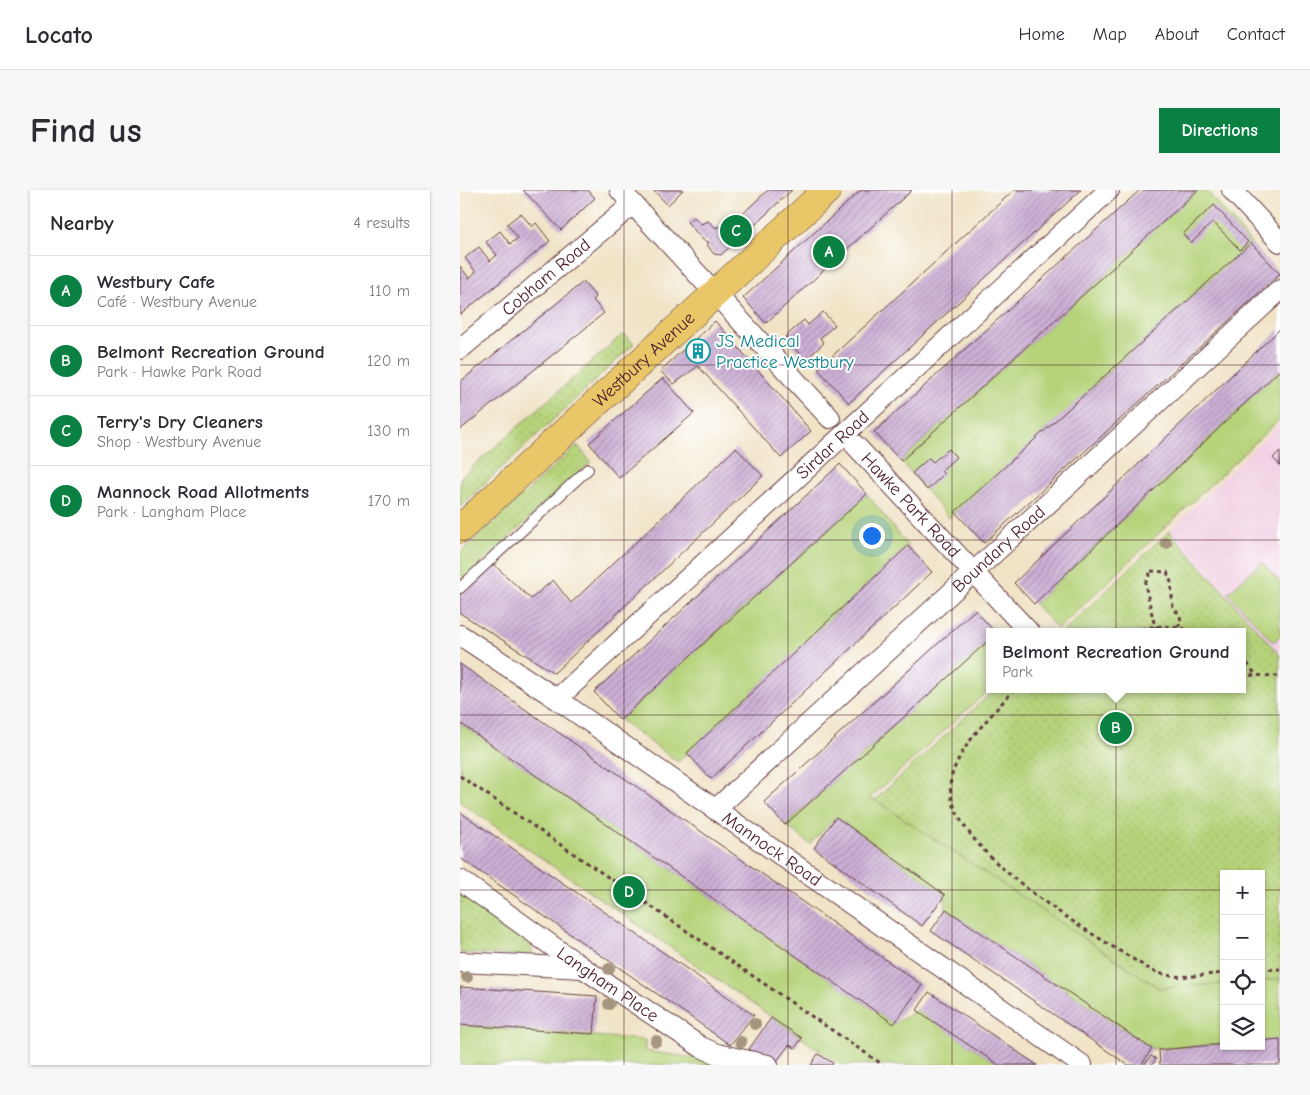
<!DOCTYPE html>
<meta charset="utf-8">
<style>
:root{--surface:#fff;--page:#f7f7f7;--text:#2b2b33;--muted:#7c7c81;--line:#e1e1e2;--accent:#0b8043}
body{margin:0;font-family:"Comic Neue",sans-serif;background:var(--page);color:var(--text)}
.controls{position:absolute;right:15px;bottom:15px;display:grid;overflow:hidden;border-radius:0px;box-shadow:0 1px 4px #0004}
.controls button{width:45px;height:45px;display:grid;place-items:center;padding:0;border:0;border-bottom:1px solid var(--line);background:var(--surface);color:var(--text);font:25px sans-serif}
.you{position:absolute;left:411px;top:345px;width:18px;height:18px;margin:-12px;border:4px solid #fff;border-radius:50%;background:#1a73e8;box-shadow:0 0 0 8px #1a73e833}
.badge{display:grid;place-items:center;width:32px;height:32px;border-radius:50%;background:var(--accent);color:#fff;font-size:16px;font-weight:700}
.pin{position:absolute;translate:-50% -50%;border:2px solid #fff;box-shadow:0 1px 5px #0006}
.popup{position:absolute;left:526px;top:438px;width:260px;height:65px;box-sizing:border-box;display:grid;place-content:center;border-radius:0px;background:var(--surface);filter:drop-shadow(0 1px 4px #0005);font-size:16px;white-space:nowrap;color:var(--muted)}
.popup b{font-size:19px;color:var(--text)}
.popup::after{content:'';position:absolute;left:50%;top:100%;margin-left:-10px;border:10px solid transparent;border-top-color:var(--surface)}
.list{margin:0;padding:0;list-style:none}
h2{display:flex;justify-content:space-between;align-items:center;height:65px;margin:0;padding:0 20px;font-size:21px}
h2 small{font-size:16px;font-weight:400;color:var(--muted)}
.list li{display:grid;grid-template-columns:32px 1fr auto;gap:15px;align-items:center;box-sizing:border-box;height:70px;padding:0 20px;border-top:1px solid var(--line)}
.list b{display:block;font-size:19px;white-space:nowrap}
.list p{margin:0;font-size:16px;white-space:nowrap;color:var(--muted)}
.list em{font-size:16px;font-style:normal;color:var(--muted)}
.icon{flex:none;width:28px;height:28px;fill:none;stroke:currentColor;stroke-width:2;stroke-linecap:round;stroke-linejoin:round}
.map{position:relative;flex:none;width:820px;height:875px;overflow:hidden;border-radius:0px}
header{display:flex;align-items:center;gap:30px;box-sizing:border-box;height:70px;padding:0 25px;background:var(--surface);border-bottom:1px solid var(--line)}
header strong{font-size:24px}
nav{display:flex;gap:28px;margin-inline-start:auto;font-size:18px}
.intro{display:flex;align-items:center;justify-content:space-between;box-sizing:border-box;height:120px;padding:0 30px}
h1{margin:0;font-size:35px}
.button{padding:12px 22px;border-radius:0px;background:var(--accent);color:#fff;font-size:18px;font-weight:700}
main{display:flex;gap:30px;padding:0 30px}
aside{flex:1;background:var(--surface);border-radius:0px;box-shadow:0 1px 4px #0004}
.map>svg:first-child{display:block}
.built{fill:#f1d0e2}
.grass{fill:url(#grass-dots);stroke:#807952}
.garden{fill:#b6d37a;stroke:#807952}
.building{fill:url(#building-hatch)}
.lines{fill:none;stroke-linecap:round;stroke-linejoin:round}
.service-casing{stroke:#633c42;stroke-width:12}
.minor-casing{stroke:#633c42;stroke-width:22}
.primary-casing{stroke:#633c42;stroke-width:29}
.path{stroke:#633c42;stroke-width:3;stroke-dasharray:4 4;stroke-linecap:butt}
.service{stroke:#fff;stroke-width:10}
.minor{stroke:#fff;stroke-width:20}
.primary{stroke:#e9c769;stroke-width:28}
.tree{fill:#a6957e}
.grid{fill:none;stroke:#4a1f2b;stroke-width:1;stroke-opacity:0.55}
.labels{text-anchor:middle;stroke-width:4;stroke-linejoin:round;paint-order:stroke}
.street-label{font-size:18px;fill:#4a1f2b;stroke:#fff}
.culture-label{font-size:18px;fill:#0d838f;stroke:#fff;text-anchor:start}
</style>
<header>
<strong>Locato</strong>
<nav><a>Home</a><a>Map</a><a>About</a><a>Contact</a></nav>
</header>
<div class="intro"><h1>Find us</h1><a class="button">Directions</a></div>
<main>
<aside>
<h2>Nearby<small>4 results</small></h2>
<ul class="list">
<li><span class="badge">A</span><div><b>Westbury Cafe</b><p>Café · Westbury Avenue</p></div><em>110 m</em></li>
<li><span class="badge">B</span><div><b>Belmont Recreation Ground</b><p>Park · Hawke Park Road</p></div><em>120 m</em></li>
<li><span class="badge">C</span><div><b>Terry's Dry Cleaners</b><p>Shop · Westbury Avenue</p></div><em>130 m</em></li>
<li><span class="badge">D</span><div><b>Mannock Road Allotments</b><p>Park · Langham Place</p></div><em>170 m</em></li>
</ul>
</aside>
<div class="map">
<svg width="820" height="875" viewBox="0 0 820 875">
<defs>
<pattern id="grass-dots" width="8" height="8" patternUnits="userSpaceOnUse" patternTransform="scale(1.25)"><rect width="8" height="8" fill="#b6d37a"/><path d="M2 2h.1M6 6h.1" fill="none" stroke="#9eb56a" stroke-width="1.8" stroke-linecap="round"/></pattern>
<pattern id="building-hatch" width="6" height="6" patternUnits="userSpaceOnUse" patternTransform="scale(1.25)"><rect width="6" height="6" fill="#cdb0d6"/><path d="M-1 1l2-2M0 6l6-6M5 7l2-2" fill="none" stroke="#a88fae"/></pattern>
</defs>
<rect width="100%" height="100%" fill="#fff"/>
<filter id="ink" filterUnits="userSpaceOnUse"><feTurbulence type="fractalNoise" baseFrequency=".02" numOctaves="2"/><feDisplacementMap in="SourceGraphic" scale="10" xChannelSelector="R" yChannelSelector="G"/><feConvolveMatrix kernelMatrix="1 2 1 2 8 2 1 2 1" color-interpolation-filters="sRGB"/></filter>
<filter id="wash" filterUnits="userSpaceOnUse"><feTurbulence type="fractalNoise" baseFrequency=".0096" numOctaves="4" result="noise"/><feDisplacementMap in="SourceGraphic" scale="20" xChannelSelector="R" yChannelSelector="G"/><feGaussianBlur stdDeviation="1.12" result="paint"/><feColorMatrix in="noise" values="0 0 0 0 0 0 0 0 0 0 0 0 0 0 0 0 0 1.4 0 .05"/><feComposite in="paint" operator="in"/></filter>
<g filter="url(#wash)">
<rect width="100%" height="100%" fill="#f0e3c6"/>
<!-- built -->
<polygon class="built" points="820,233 820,465 709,341"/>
<!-- grass -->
<g class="grass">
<polygon points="163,144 174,154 0,317 0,288"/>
<polygon points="117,255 131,272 0,393 0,363"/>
<polygon points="709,341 820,465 820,789 801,791 801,684 764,684 764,794 699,798 415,610 535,499 782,499 782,442 603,442"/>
<polygon points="0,704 71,752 72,763 69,766 0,763"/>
</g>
<!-- garden -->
<g class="garden">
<polygon points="738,0 746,0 791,53 489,328 441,271"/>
<polygon points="820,180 820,229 598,439 574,414"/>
<polygon points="407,304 448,356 218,572 160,530"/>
<polygon points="802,372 820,392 820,446 813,452 768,403"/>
<polygon points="530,448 530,499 409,609 415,610 699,798 764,794 764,854 692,859 486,719 485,705 376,627 350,654 326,635"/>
<polygon points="0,533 434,834 457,820 539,875 381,875 0,612"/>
<polygon points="820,789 820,849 801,851 801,791"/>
<polygon points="0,835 185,850 185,861 236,868 264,875 0,875"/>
</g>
<g id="blocks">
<!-- building -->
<g class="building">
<polygon points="63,0 128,0 135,8 101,40"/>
<polygon points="193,0 223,0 208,15"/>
<polygon points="308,0 332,0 276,52 265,40"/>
<polygon points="401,0 452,0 306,133 283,108"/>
<polygon points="554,0 621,0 389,213 358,179"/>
<polygon points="680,0 738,0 441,271 414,242"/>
<polygon points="754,15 788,52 780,60 753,32 731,53 723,44"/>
<polygon points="61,23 72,37 76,33 90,51 0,125 0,76 9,88 16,82 5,68 12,62 19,57 30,71 37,65 26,52 40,41 50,54 58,48 47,34"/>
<polygon points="234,27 241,34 248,31 256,38 258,36 274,53 261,65 254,64 247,55 249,52 244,51 227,32"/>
<polygon points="791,53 820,84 524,353 495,322"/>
<polygon points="123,92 136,107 133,110 144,123 0,240 0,192"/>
<polygon points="363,122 375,135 360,148 364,153 345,170 325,147 344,130 348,135"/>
<polygon points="255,131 351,241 321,268 238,176 214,194 200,181"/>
<polygon points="820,139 820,180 574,414 554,393"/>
<polygon points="203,188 234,223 159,288 129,253"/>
<polygon points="276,258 303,286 94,483 0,423 0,405 32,373 71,409 93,390 111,413"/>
<polygon points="489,259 496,267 481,281 484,284 467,300 452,283 469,268 473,272"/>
<polygon points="820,261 820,276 813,268"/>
<polygon points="380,274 407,304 160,530 134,502"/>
<polygon points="448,356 472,382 251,589 227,563"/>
<polygon points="515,420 535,442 530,442 530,449 325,635 304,612"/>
<polygon points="0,474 462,795 434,834 0,533"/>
<polygon points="0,622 282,817 294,825 270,855 232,828 0,668"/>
<polygon points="376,627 485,705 462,736 354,658"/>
<polygon points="486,719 692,859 681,875 668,875 471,741"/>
<polygon points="0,797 137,806 134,844 0,835"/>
<polygon points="469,802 577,875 539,875 471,830 457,820"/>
<polygon points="311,828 342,848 335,858 329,855 317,871 305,871 289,859"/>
<polygon points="820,849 820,875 700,875 699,860 764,854 764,856 801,856 801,851"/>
<polygon points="358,864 373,873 372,875 351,875"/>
<polygon points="691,866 696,869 692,875 684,875"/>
</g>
</g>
</g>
<g filter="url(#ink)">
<use href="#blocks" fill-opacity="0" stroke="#633c42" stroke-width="1"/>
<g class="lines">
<!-- service casing -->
<g class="service-casing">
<polyline id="service" points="0,398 128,279"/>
</g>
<!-- minor casing -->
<g class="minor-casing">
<g id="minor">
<polyline points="160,0 370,228"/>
<polyline points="772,0 820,52"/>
<path id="s1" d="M0,159l173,-145"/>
<path id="s2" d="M395,255l174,187"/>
<path id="s3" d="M0,445l97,64 525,366"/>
<path id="s4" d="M97,509l552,-509"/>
<path id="s5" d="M256,619l564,-519"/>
<path id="s6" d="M0,690l123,88 118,79 16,7 51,11"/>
<polyline points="0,772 123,778"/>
</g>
</g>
<!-- primary casing -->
<g class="primary-casing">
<g id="primary">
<path id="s7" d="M0,339l367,-339"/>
</g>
</g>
<!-- path -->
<g class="path">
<polygon points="691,381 707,382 711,392 713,418 720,425 721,433 713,440 695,437 685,394"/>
<path d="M666,442c24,-6 46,-9 70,0"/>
<polyline points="782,467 797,486"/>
<polyline points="782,485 820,486"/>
<path d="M554,499c-21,26 -52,53 -62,86 -20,70 149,164 199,195 23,11 48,5 73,3"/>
<polyline points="0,586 423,875"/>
<polyline points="801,780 820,779"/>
</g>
<!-- service -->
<use href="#service" class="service"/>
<!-- minor -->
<use href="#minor" class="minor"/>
<!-- primary -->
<use href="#primary" class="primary"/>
</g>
<!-- trees -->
<g class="tree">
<circle cx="706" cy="353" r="6"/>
<circle cx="149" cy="779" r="6"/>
<circle cx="7" cy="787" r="6"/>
<circle cx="149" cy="814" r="6"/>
<circle cx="295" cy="834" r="6"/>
<circle cx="196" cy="851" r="6"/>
<circle cx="281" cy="852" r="6"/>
</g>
</g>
<!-- grid -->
<path class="grid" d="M164,0v875M328,0v875M492,0v875M656,0v875M0,175h820M0,350h820M0,525h820M0,700h764M801,700h19"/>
<!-- icons -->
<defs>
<g id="building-ring" transform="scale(1.25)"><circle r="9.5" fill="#fff" stroke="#0f9aa8" stroke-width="1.5"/><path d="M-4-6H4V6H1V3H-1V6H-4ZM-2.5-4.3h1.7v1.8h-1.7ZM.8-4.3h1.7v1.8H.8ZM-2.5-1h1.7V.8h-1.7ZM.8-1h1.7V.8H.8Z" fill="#0f9aa8"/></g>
</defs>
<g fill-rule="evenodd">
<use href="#building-ring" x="238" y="161"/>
</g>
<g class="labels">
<!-- street labels -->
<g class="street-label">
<text dy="6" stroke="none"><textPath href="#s1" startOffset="112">Cobham Road</textPath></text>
<text dy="6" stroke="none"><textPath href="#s7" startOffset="250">Westbury Avenue</textPath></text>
<text dy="6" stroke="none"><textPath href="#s4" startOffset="375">Sirdar Road</textPath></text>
<text dy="6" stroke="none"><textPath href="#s2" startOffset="82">Hawke Park Road</textPath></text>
<text dy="6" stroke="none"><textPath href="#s5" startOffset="384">Boundary Road</textPath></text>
<text dy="6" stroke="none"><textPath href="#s3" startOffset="378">Mannock Road</textPath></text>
<text dy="6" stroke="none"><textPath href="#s6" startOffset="181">Langham Place</textPath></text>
</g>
<!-- culture labels -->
<g class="culture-label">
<text x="256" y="157">JS Medical<tspan x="256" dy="21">Practice Westbury</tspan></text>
</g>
</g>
</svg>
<div class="controls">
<button>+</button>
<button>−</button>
<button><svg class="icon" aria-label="locate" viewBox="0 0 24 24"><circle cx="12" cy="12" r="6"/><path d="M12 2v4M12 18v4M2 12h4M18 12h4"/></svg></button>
<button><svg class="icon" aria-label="layers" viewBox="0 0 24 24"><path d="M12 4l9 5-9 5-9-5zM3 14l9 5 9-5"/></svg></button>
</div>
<div class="you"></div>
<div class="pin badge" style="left:369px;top:62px">A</div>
<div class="pin badge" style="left:656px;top:538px">B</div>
<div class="popup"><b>Belmont Recreation Ground</b>Park</div>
<div class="pin badge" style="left:276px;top:41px">C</div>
<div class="pin badge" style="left:169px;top:702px">D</div>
</div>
</main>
